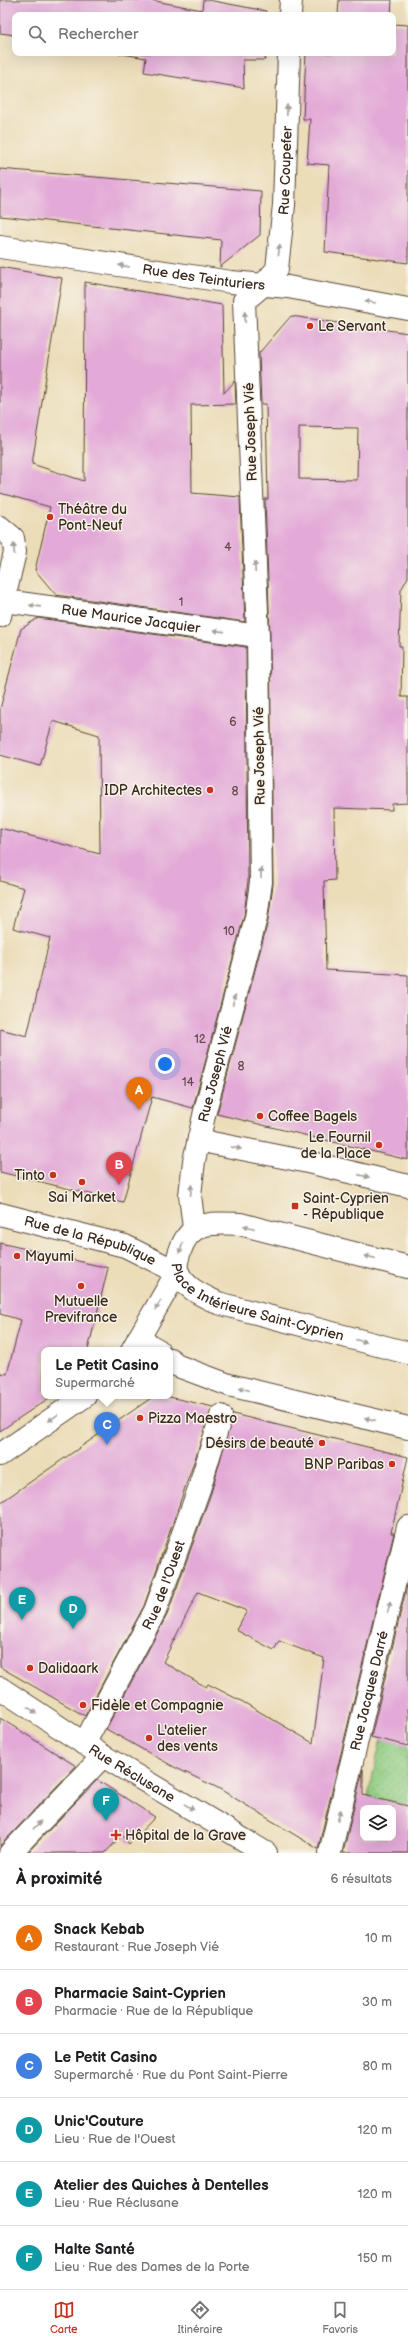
<!DOCTYPE html>
<html lang="fr">
<meta charset="utf-8">
<style>
:root{--surface:#fff;--page:#f2f2f2;--text:#202124;--muted:#757577;--line:#e0e0e0;--accent:#c8321e}
body{margin:0;font-family:"Balsamiq Sans",sans-serif;background:var(--page);color:var(--text)}
.controls{position:absolute;right:12px;bottom:12px;display:grid;overflow:hidden;border-radius:8px;box-shadow:0 4px 16px #0002}
.controls button{width:36px;height:36px;display:grid;place-items:center;padding:0;border:0;border-bottom:1px solid var(--line);background:var(--surface);color:var(--text);font:20px sans-serif}
.you{position:absolute;left:165px;top:1064px;width:14px;height:14px;margin:-10px;border:3px solid #fff;border-radius:50%;background:#1a73e8;box-shadow:0 0 0 6px #1a73e833}
.badge{display:grid;place-items:center;width:26px;height:26px;border-radius:50%;background:var(--accent);color:#fff;font-size:13px;font-weight:700}
.pin{position:absolute;translate:-50% -33px;filter:drop-shadow(0 1px 2px #0008)}
.pin::after{content:'';position:absolute;top:21px;width:14px;height:12px;background:inherit;clip-path:polygon(0 0,100% 0,50% 100%)}
.popup{position:absolute;left:41px;top:1347px;width:132px;height:52px;box-sizing:border-box;display:grid;place-content:center;border-radius:8px;background:var(--surface);filter:drop-shadow(0 1px 3px #0005);font-size:13px;white-space:nowrap;color:var(--muted)}
.popup b{font-size:15px;color:var(--text)}
.popup::after{content:'';position:absolute;left:50%;top:100%;margin-left:-8px;border:8px solid transparent;border-top-color:var(--surface)}
.list{margin:0;padding:0;list-style:none}
h2{display:flex;justify-content:space-between;align-items:center;height:52px;margin:0;padding:0 16px;font-size:17px}
h2 small{font-size:13px;font-weight:400;color:var(--muted)}
.list li{display:grid;grid-template-columns:26px 1fr auto;gap:12px;align-items:center;box-sizing:border-box;height:64px;padding:0 16px;border-top:1px solid var(--line)}
.list b{display:block;font-size:15px;white-space:nowrap}
.list p{margin:0;font-size:13px;white-space:nowrap;color:var(--muted)}
.list em{font-size:13px;font-style:normal;color:var(--muted)}
.icon{flex:none;width:22px;height:22px;fill:none;stroke:currentColor;stroke-width:2;stroke-linecap:round;stroke-linejoin:round}
.map{position:relative;flex:none;width:408px;height:1853px;overflow:hidden}
.search{position:absolute;background:var(--surface);box-shadow:0 4px 16px #0002;left:12px;right:12px;top:12px;height:44px;display:flex;align-items:center;gap:10px;box-sizing:border-box;padding:0 14px;border-radius:8px;color:var(--muted);font-size:15px}
.sheet{height:436px;background:var(--surface)}
nav{display:flex;justify-content:space-around;align-items:center;box-sizing:border-box;height:56px;border-top:1px solid var(--line);background:var(--surface);font-size:11px;color:var(--muted)}
nav a{display:grid;justify-items:center;gap:2px}
nav .on{color:var(--accent)}
.map>svg:first-child{display:block}
.grass{fill:url(#grass-dots);stroke:#667b50}
.building{fill:#e3aad8;fill-rule:evenodd}
.lines{fill:none;stroke-linecap:round;stroke-linejoin:round}
.minor-casing{stroke:#564535;stroke-width:24}
.minor{stroke:#fff;stroke-width:22}
.oneway{fill:#a79f9a}
.poi-dot{fill:#c8321e;stroke:#f7f3e8;stroke-width:1.5}
.labels{text-anchor:middle;stroke-width:3;stroke-linejoin:round;paint-order:stroke}
.number-label{font-size:12px;fill:#654a4c}
.street-label{font-size:14px;fill:#3b2a1e;stroke:#f7f3e8}
.poi-label{font-size:14px;fill:#3b2a1e;stroke:#f7f3e8;text-anchor:start}
</style>
<div class="map">
<svg width="408" height="1853" viewBox="0 0 408 1853">
<defs>
<pattern id="grass-dots" width="8" height="8" patternUnits="userSpaceOnUse"><rect width="8" height="8" fill="#90cc82"/><path d="M2 2h.1M6 6h.1" fill="none" stroke="#7daf70" stroke-width="1.8" stroke-linecap="round"/></pattern>
</defs>
<rect width="100%" height="100%" fill="#f7f3e8"/>
<filter id="ink" filterUnits="userSpaceOnUse"><feTurbulence type="fractalNoise" baseFrequency=".025" numOctaves="2"/><feDisplacementMap in="SourceGraphic" scale="8" xChannelSelector="R" yChannelSelector="G"/><feConvolveMatrix kernelMatrix="1 2 1 2 8 2 1 2 1" color-interpolation-filters="sRGB"/></filter>
<filter id="wash" filterUnits="userSpaceOnUse"><feTurbulence type="fractalNoise" baseFrequency=".012" numOctaves="4" result="noise"/><feDisplacementMap in="SourceGraphic" scale="16" xChannelSelector="R" yChannelSelector="G"/><feGaussianBlur stdDeviation="0.9" result="paint"/><feColorMatrix in="noise" values="0 0 0 0 0 0 0 0 0 0 0 0 0 0 0 0 0 1.4 0 .05"/><feComposite in="paint" operator="in"/></filter>
<g filter="url(#wash)">
<rect width="100%" height="100%" fill="#ecddb9"/>
<!-- grass -->
<polygon class="grass" points="381,1739 408,1746 408,1807 368,1796"/>
<g id="blocks">
<!-- building -->
<g class="building">
<polygon points="0,0 150,0 202,10 203,0 208,0 266,11 266,15 15,15 15,35 0,33"/>
<polygon points="339,0 392,0 391,15 338,15"/>
<polygon points="393,24 408,25 408,263 325,252 329,165 307,163 310,119 303,119 306,53 393,53"/>
<polygon points="117,53 266,53 265,60 243,60 244,88 144,72 146,58"/>
<polygon points="0,169 261,191 260,235 220,267 221,240 0,216"/>
<polygon points="0,267 62,278 32,464 84,481 85,282 222,305 224,393 235,381 236,404 191,405 192,493 240,497 245,622 56,595 35,570 50,507 0,493"/>
<path d="M291,316l117,17v244l-7,13 -2,56h3l-1,51h7v106l-16,1v6l-58,-2 1,72 -11,1 2,89 82,5v185l-191,-46 51,-193 5,-37 -3,-248 -5,-137h3l-2,-95h-5l-2,-51zM299,427l59,1 -1,52 -58,-1z"/>
<polygon points="38,618 246,647 248,881 244,916 193,1108 152,1097 123,1202 0,1172 0,1029 27,1036 50,938 13,928 24,888 0,881 0,828 100,854 99,735 53,721 40,766 0,755 0,709 21,629"/>
<polygon points="0,1243 108,1268 88,1350 44,1350 44,1396 52,1396 0,1431 0,1373 7,1374 21,1320 0,1314"/>
<polygon points="154,1396 165,1396 213,1407 144,1606 85,1716 0,1667 0,1503"/>
<path d="M233,1414l175,43 -17,76h3l-76,316 -100,-61 -42,-20 -70,-39 61,-114 44,-122zM198,1592l49,19 -11,19 38,20 5,-9 45,17 -11,85 -70,-41 -35,-18 -2,3 -43,-25z"/>
<polygon points="408,1581 408,1746 371,1737"/>
<polygon points="0,1718 76,1766 0,1846"/>
<path d="M363,1769v26l45,11v47h-65zM363,1808h30v30h-30z"/>
<polygon points="97,1780 155,1817 129,1844 122,1835 105,1853 27,1853"/>
</g>
</g>
</g>
<g filter="url(#ink)">
<use href="#blocks" fill-opacity="0" stroke="#564535" stroke-width="1"/>
<g class="lines">
<!-- minor casing -->
<g class="minor-casing">
<g id="minor">
<polyline points="290,15 291,0"/>
<path id="s1" d="M0,247l231,35 57,5 120,22"/>
<polyline points="0,527 13,538 15,552 0,616"/>
<path id="s2" d="M5,601l253,35"/>
<polyline points="199,1138 212,1143 308,1162 408,1186"/>
<path id="s3" d="M0,1214l125,32 52,26"/>
<path id="s4" d="M194,1228l-4,-33 4,-34 11,-50 51,-193 5,-36 -3,-246 -14,-335 20,-17 13,-15 7,-64 5,-152"/>
<path id="s5" d="M408,1267l-168,-43c-27,-1 -50,-4 -60,27 -2,6 -5,15 -2,21 6,16 26,24 40,31l190,50"/>
<polyline points="138,1339 158,1350"/>
<polyline points="132,1350 177,1272"/>
<polyline points="170,1359 178,1366 229,1385 408,1428"/>
<polyline points="0,1455 85,1396"/>
<path id="s6" d="M0,1688l103,68 163,97"/>
<path id="s7" d="M84,1744l71,-133 44,-122 22,-73"/>
<polyline points="10,1853 103,1756"/>
<path id="s8" d="M330,1853l78,-326"/>
</g>
</g>
<!-- minor -->
<use href="#minor" class="minor"/>
</g>
<!-- one-way arrows -->
<defs><path id="oneway-solid" d="M-6-.8H1V-3.2L6.5 0L1 3.2V.8H-6Z"/></defs>
<g class="oneway">
<use href="#oneway-solid" transform="translate(287 110) rotate(-88)"/>
<use href="#oneway-solid" transform="translate(279 250) rotate(-84)"/>
<use href="#oneway-solid" transform="translate(124 266) rotate(-171)"/>
<use href="#oneway-solid" transform="translate(370 302) rotate(-170)"/>
<use href="#oneway-solid" transform="translate(245 317) rotate(-92)"/>
<use href="#oneway-solid" transform="translate(14 549) rotate(-93)"/>
<use href="#oneway-solid" transform="translate(255 567) rotate(-92)"/>
<use href="#oneway-solid" transform="translate(35 606) rotate(-172)"/>
<use href="#oneway-solid" transform="translate(219 631) rotate(-172)"/>
<use href="#oneway-solid" transform="translate(261 873) rotate(-91)"/>
<use href="#oneway-solid" transform="translate(234 1000) rotate(-75)"/>
<use href="#oneway-solid" transform="translate(236 1148) rotate(11)"/>
<use href="#oneway-solid" transform="translate(364 1176) rotate(13)"/>
<use href="#oneway-solid" transform="translate(191 1190) rotate(-85)"/>
<use href="#oneway-solid" transform="translate(249 1227) rotate(-165)"/>
<use href="#oneway-solid" transform="translate(181 1248) rotate(111)"/>
<use href="#oneway-solid" transform="translate(370 1257) rotate(-166)"/>
<use href="#oneway-solid" transform="translate(158 1305) rotate(120)"/>
<use href="#oneway-solid" transform="translate(361 1341) rotate(14)"/>
<use href="#oneway-solid" transform="translate(244 1389) rotate(-165)"/>
<use href="#oneway-solid" transform="translate(53 1418) rotate(145)"/>
<use href="#oneway-solid" transform="translate(370 1419) rotate(-167)"/>
<use href="#oneway-solid" transform="translate(389 1607) rotate(-76)"/>
<use href="#oneway-solid" transform="translate(32 1710) rotate(34)"/>
<use href="#oneway-solid" transform="translate(189 1807) rotate(31)"/>
<use href="#oneway-solid" transform="translate(339 1815) rotate(-77)"/>
<use href="#oneway-solid" transform="translate(37 1825) rotate(-46)"/>
</g>
</g>
<!-- markers -->
<g class="poi-dot">
<circle cx="310" cy="326" r="4"/>
<circle cx="50" cy="517" r="4"/>
<circle cx="210" cy="790" r="4"/>
<circle cx="260" cy="1116" r="4"/>
<circle cx="379" cy="1145" r="4"/>
<circle cx="53" cy="1175" r="4"/>
<circle cx="82" cy="1182" r="4"/>
<rect x="291" y="1202" width="8" height="8" rx="2"/>
<circle cx="17" cy="1256" r="4"/>
<circle cx="81" cy="1286" r="4"/>
<circle cx="140" cy="1418" r="4"/>
<circle cx="322" cy="1443" r="4"/>
<circle cx="392" cy="1464" r="4"/>
<circle cx="30" cy="1668" r="4"/>
<circle cx="83" cy="1705" r="4"/>
<circle cx="149" cy="1738" r="4"/>
<path d="M114 1829h4v4h4v4h-4v4h-4v-4h-4v-4h4z"/>
</g>
<g class="labels">
<!-- number labels -->
<g class="number-label">
<text x="228" y="551">4</text>
<text x="181" y="606">1</text>
<text x="233" y="726">6</text>
<text x="235" y="795">8</text>
<text x="229" y="935">10</text>
<text x="200" y="1043">12</text>
<text x="241" y="1070">8</text>
<text x="188" y="1086">14</text>
</g>
<!-- street labels -->
<g class="street-label">
<text dy="5" stroke="none"><textPath href="#s4" startOffset="1081">Rue Coupefer</textPath></text>
<text dy="5" stroke="none"><textPath href="#s1" startOffset="206">Rue des Teinturiers</textPath></text>
<text transform="translate(250 432) rotate(-92)" y="5">Rue Joseph Vié</text>
<text dy="5" stroke="none"><textPath href="#s2" startOffset="127">Rue Maurice Jacquier</textPath></text>
<text transform="translate(259 756) rotate(-91)" y="5">Rue Joseph Vié</text>
<text dy="5" stroke="none"><textPath href="#s4" startOffset="157">Rue Joseph Vié</textPath></text>
<text dy="5" stroke="none"><textPath href="#s3" startOffset="94">Rue de la République</textPath></text>
<text dy="5" stroke="none"><textPath href="#s5" startOffset="354">Place Intérieure Saint-Cyprien</textPath></text>
<text dy="5" stroke="none"><textPath href="#s7" startOffset="178">Rue de l'Ouest</textPath></text>
<text dy="5" stroke="none"><textPath href="#s8" startOffset="167">Rue Jacques Darré</textPath></text>
<text dy="5" stroke="none"><textPath href="#s6" startOffset="157">Rue Réclusane</textPath></text>
</g>
<!-- poi labels -->
<g class="poi-label">
<text x="318" y="331">Le Servant</text>
<text x="58" y="514">Théâtre du<tspan x="58" dy="16">Pont-Neuf</tspan></text>
<text x="202" y="795" text-anchor="end">IDP Architectes</text>
<text x="268" y="1121">Coffee Bagels</text>
<text x="371" y="1142" text-anchor="end">Le Fournil<tspan x="371" dy="16">de la Place</tspan></text>
<text x="45" y="1180" text-anchor="end">Tinto</text>
<text x="82" y="1202" text-anchor="middle">Sai Market</text>
<text x="303" y="1203">Saint-Cyprien<tspan x="303" dy="16">- République</tspan></text>
<text x="25" y="1261">Mayumi</text>
<text x="81" y="1306" text-anchor="middle">Mutuelle<tspan x="81" dy="16">Previfrance</tspan></text>
<text x="148" y="1423">Pizza Maestro</text>
<text x="314" y="1448" text-anchor="end">Désirs de beauté</text>
<text x="384" y="1469" text-anchor="end">BNP Paribas</text>
<text x="38" y="1673">Dalidaark</text>
<text x="91" y="1710">Fidèle et Compagnie</text>
<text x="157" y="1735">L'atelier<tspan x="157" dy="16">des vents</tspan></text>
<text x="125" y="1840">Hôpital de la Grave</text>
</g>
</g>
</svg>
<div class="controls">
<button><svg class="icon" aria-label="layers" viewBox="0 0 24 24"><path d="M12 4l9 5-9 5-9-5zM3 14l9 5 9-5"/></svg></button>
</div>
<div class="you"></div>
<div class="pin badge" style="left:139px;top:1110px;background:#e8710a">A</div>
<div class="pin badge" style="left:119px;top:1185px;background:#e0444e">B</div>
<div class="pin badge" style="left:107px;top:1445px;background:#3f7fe0">C</div>
<div class="popup"><b>Le Petit Casino</b>Supermarché</div>
<div class="pin badge" style="left:73px;top:1629px;background:#0f9aa8">D</div>
<div class="pin badge" style="left:22px;top:1620px;background:#0f9aa8">E</div>
<div class="pin badge" style="left:106px;top:1821px;background:#0f9aa8">F</div>
<div class="search"><svg class="icon" aria-label="search" viewBox="0 0 24 24"><circle cx="10" cy="10" r="6"/><path d="M15 15l6 6"/></svg>Rechercher</div>
</div>
<section class="sheet">
<h2>À proximité<small>6 résultats</small></h2>
<ul class="list">
<li><span class="badge" style="background:#e8710a">A</span><div><b>Snack Kebab</b><p>Restaurant · Rue Joseph Vié</p></div><em>10 m</em></li>
<li><span class="badge" style="background:#e0444e">B</span><div><b>Pharmacie Saint-Cyprien</b><p>Pharmacie · Rue de la République</p></div><em>30 m</em></li>
<li><span class="badge" style="background:#3f7fe0">C</span><div><b>Le Petit Casino</b><p>Supermarché · Rue du Pont Saint-Pierre</p></div><em>80 m</em></li>
<li><span class="badge" style="background:#0f9aa8">D</span><div><b>Unic'Couture</b><p>Lieu · Rue de l'Ouest</p></div><em>120 m</em></li>
<li><span class="badge" style="background:#0f9aa8">E</span><div><b>Atelier des Quiches à Dentelles</b><p>Lieu · Rue Réclusane</p></div><em>120 m</em></li>
<li><span class="badge" style="background:#0f9aa8">F</span><div><b>Halte Santé</b><p>Lieu · Rue des Dames de la Porte</p></div><em>150 m</em></li>
</ul>
</section>
<nav>
<a class="on"><svg class="icon" aria-label="map" viewBox="0 0 24 24"><path d="M3 6l6-2 6 2 6-2v14l-6 2-6-2-6 2zM9 4v14M15 6v14"/></svg>Carte</a>
<a><svg class="icon" aria-label="directions" viewBox="0 0 24 24"><path d="M12 3l9 9-9 9-9-9zM9 14v-3h6M13 9l2 2-2 2"/></svg>Itinéraire</a>
<a><svg class="icon" aria-label="saved" viewBox="0 0 24 24"><path d="M7 4h10v16l-5-4-5 4z"/></svg>Favoris</a>
</nav>
